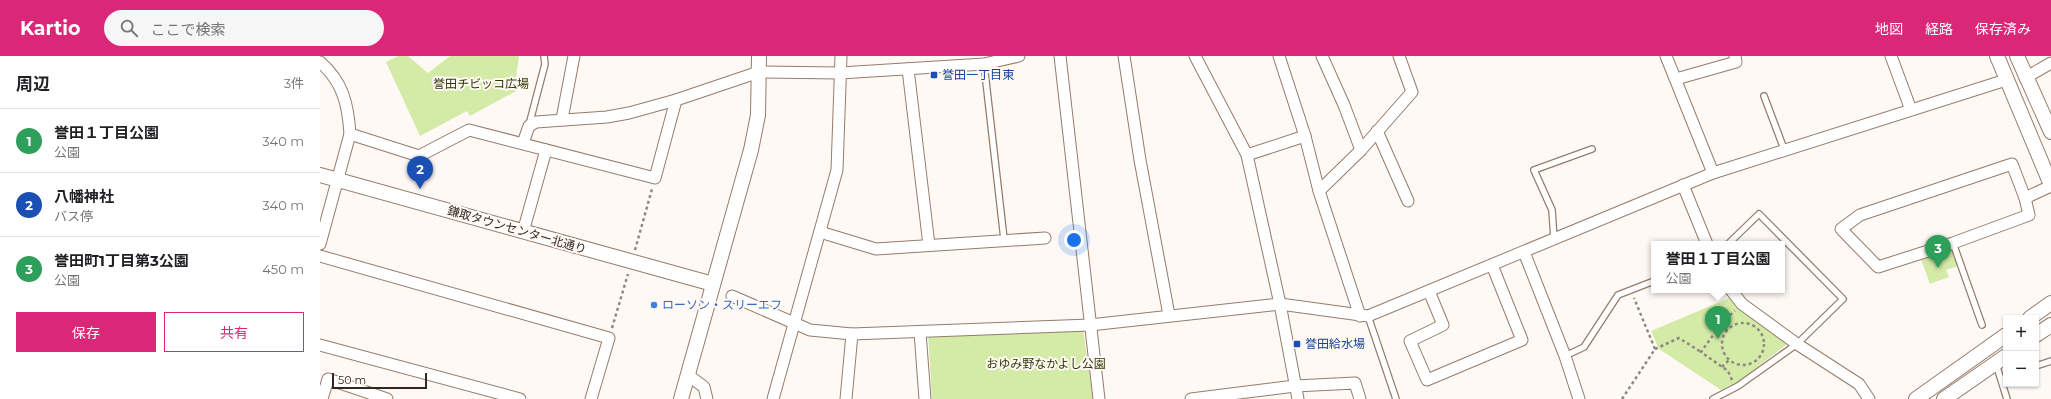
<!DOCTYPE html>
<html lang="ja">
<meta charset="utf-8">
<style>
:root{--surface:#fff;--page:#f6f6f6;--text:#202124;--muted:#757577;--line:#e0e0e0;--accent:#db2777}
body{margin:0;font-family:Montserrat,"Noto Sans JP",sans-serif;background:var(--page);color:var(--text)}
.controls{position:absolute;right:12px;bottom:12px;display:grid;overflow:hidden;border-radius:0px;box-shadow:0 1px 3px #0004}
.controls button{width:36px;height:36px;display:grid;place-items:center;padding:0;border:0;border-bottom:1px solid var(--line);background:var(--surface);color:var(--text);font:20px sans-serif}
.scale{position:absolute;left:12px;bottom:10px;width:95px;box-sizing:border-box;padding-left:4px;border:2px solid #312720;border-top:0;font-size:11px;line-height:14px;white-space:nowrap;color:#312720;-webkit-text-stroke:3px #fff9f5;paint-order:stroke}
.you{position:absolute;left:754px;top:184px;width:14px;height:14px;margin:-10px;border:3px solid #fff;border-radius:50%;background:#1a73e8;box-shadow:0 0 0 6px #1a73e833}
.badge{display:grid;place-items:center;width:26px;height:26px;border-radius:50%;background:var(--accent);color:#fff;font-size:13px;font-weight:700}
.pin{position:absolute;translate:-50% -33px;filter:drop-shadow(0 1px 2px #0008)}
.pin::after{content:'';position:absolute;top:21px;width:14px;height:12px;background:inherit;clip-path:polygon(0 0,100% 0,50% 100%)}
.popup{position:absolute;left:1331px;top:185px;width:134px;height:52px;box-sizing:border-box;display:grid;place-content:center;border-radius:0px;background:var(--surface);filter:drop-shadow(0 1px 3px #0005);font-size:13px;white-space:nowrap;color:var(--muted)}
.popup b{font-size:15px;color:var(--text)}
.popup::after{content:'';position:absolute;left:50%;top:100%;margin-left:-8px;border:8px solid transparent;border-top-color:var(--surface)}
.list{margin:0;padding:0;list-style:none}
h2{display:flex;justify-content:space-between;align-items:center;height:52px;margin:0;padding:0 16px;font-size:17px}
h2 small{font-size:13px;font-weight:400;color:var(--muted)}
.list li{display:grid;grid-template-columns:26px 1fr auto;gap:12px;align-items:center;box-sizing:border-box;height:64px;padding:0 16px;border-top:1px solid var(--line)}
.list b{display:block;font-size:15px;white-space:nowrap}
.list p{margin:0;font-size:13px;white-space:nowrap;color:var(--muted)}
.list em{font-size:13px;font-style:normal;color:var(--muted)}
.actions{display:flex;gap:8px;padding:12px 16px}
.actions a{flex:1;padding:9px 0;border:1px solid var(--accent);border-radius:0px;text-align:center;font-size:14px;color:var(--accent)}
.actions .main{background:var(--accent);color:#fff}
.icon{flex:none;width:22px;height:22px;fill:none;stroke:currentColor;stroke-width:2;stroke-linecap:round;stroke-linejoin:round}
.map{position:relative;flex:none;width:1731px;height:343px;overflow:hidden}
header{display:flex;align-items:center;gap:24px;box-sizing:border-box;height:56px;padding:0 20px;background:var(--accent);color:#fff}
header strong{font-size:19px}
nav{display:flex;gap:22px;margin-inline-start:auto;font-size:14px}
.search{width:280px;height:36px;background:var(--page);display:flex;align-items:center;gap:10px;box-sizing:border-box;padding:0 14px;border-radius:22px;color:var(--muted);font-size:15px}
main{display:flex}
aside{flex:1;background:var(--surface)}
.map>svg:first-child{display:block}
.green{fill:#d4eaa7}
.lines{fill:none;stroke-linecap:round;stroke-linejoin:round}
.service-casing{stroke:#957c6a;stroke-width:8}
.minor-casing{stroke:#957c6a;stroke-width:13}
.tertiary-casing{stroke:#957c6a;stroke-width:16}
.path{stroke:#908883;stroke-width:2.5;stroke-dasharray:3 3;stroke-linecap:butt}
.service{stroke:#fff;stroke-width:5.5}
.minor{stroke:#fff;stroke-width:11}
.tertiary{stroke:#fff;stroke-width:14}
.transit-dot{fill:#1a4fb4;stroke:#fff9f5;stroke-width:1.5}
.shop-dot{fill:#3f7fe0;stroke:#fff9f5;stroke-width:1.5}
.labels{text-anchor:middle;stroke-width:4;stroke-linejoin:round;paint-order:stroke}
.transit-label{font-size:12px;fill:#164399;stroke:#fff9f5;text-anchor:start}
.park-label{font-size:12px;fill:#2d3904;stroke:#fff9f5}
.street-label{font-size:12px;fill:#312720;stroke:#fff9f5}
.shop-label{font-size:12px;fill:#366cbe;stroke:#fff9f5;text-anchor:start}
</style>
<header>
<strong>Kartio</strong>
<div class="search"><svg class="icon" aria-label="search" viewBox="0 0 24 24"><circle cx="10" cy="10" r="6"/><path d="M15 15l6 6"/></svg>ここで検索</div>
<nav><a>地図</a><a>経路</a><a>保存済み</a></nav>
</header>
<main>
<aside>
<h2>周辺<small>3件</small></h2>
<ul class="list">
<li><span class="badge" style="background:#2e9e5b">1</span><div><b>誉田１丁目公園</b><p>公園</p></div><em>340 m</em></li>
<li><span class="badge" style="background:#1a4fb4">2</span><div><b>八幡神社</b><p>バス停</p></div><em>340 m</em></li>
<li><span class="badge" style="background:#2e9e5b">3</span><div><b>誉田町1丁目第3公園</b><p>公園</p></div><em>450 m</em></li>
</ul>
<div class="actions"><a class="main">保存</a><a>共有</a></div>
</aside>
<div class="map">
<svg width="1731" height="343" viewBox="0 0 1731 343">
<rect width="100%" height="100%" fill="#fff9f5"/>
<!-- green -->
<g class="green">
<polygon points="78,0 88,0 108,17 130,0 199,0 195,28 198,34 150,60 147,55 100,80 66,6"/>
<polygon points="1631,192 1638,210 1626,214 1629,221 1610,228 1601,203"/>
<polygon points="1409,242 1467,288 1421,324 1401,334 1339,293 1331,275"/>
<polygon points="763,273 773,343 612,343 608,277"/>
</g>
<g class="lines">
<!-- service casing -->
<g class="service-casing">
<g id="service">
<polyline points="664,8 684,183"/>
<polyline points="1444,40 1464,93"/>
<polyline points="209,69 225,8 224,0"/>
<polyline points="1234,183 1232,154 1214,114 1272,93"/>
<polyline points="1633,187 1662,269"/>
<polyline points="1048,260 1076,343"/>
<polyline points="1245,300 1264,291 1298,239 1334,225"/>
<polyline points="1676,308 1687,343"/>
<polyline points="1716,310 1731,305"/>
<polyline points="1393,343 1418,330 1477,288 1523,243 1439,158 1408,188"/>
</g>
</g>
<!-- minor casing -->
<g class="minor-casing">
<g id="minor">
<polyline points="740,0 779,343"/>
<polyline points="804,0 820,104 849,259"/>
<polyline points="875,0 927,99 960,248 978,343"/>
<polyline points="959,0 985,80 999,135 1040,260"/>
<polyline points="1002,0 1024,49 1041,94"/>
<polyline points="1346,0 1393,117"/>
<polyline points="1571,0 1591,54"/>
<path d="M0,6c23,20 28,42 30,72l-30,110"/>
<polyline points="588,13 609,189"/>
<polyline points="1705,22 1731,7"/>
<polyline points="1356,23 1416,6 1415,0"/>
<polyline points="242,63 254,0"/>
<polyline points="1057,75 1088,145"/>
<polyline points="30,78 99,100 149,74 335,122 356,44"/>
<polyline points="203,87 209,70 216,66 287,61 309,57 356,44 439,16 520,17 664,8 699,0"/>
<polyline points="927,99 985,80"/>
<polygon points="1692,108 1705,142 1709,159 1633,187 1558,211 1521,173 1540,159"/>
<polyline points="1363,129 1387,188"/>
<polyline points="999,135 1041,94 1092,36 1079,0"/>
<polyline points="1705,142 1731,130"/>
<polyline points="203,176 226,94"/>
<polyline points="500,176 556,193 725,182"/>
<polyline points="1204,196 1245,300 1259,343"/>
<polyline points="0,200 289,282 271,343"/>
<polyline points="1411,234 1422,248 1477,288 1539,328 1549,343"/>
<polyline points="1109,235 1123,269 1090,285 1107,324 1202,284 1172,209"/>
<polyline points="412,240 490,274 532,278 770,269 960,248 1048,260 1393,117 1686,24"/>
<polyline points="600,276 605,343"/>
<polyline points="0,289 200,343"/>
<polyline points="368,319 384,331 387,343"/>
<polyline points="2,343 8,323 67,343"/>
<polyline points="453,343 517,114 521,0"/>
<polyline points="526,343 532,278"/>
<polyline points="871,343 975,330 1035,327 1040,343"/>
</g>
</g>
<!-- tertiary casing -->
<g class="tertiary-casing">
<g id="tertiary">
<polyline points="1677,0 1731,129"/>
<polyline points="1697,0 1731,76"/>
<polyline points="0,119 393,228"/>
<polyline points="1710,262 1731,247"/>
<polyline points="1716,279 1731,269"/>
<polyline points="361,343 431,94 438,59 439,0"/>
<polyline points="1596,343 1686,279"/>
<polyline points="1624,343 1686,300"/>
</g>
</g>
<!-- path -->
<g class="path">
<polyline points="315,194 332,133"/>
<circle cx="1423" cy="288" r="21"/>
<polyline points="1401,269 1407,274"/>
<polyline points="292,272 308,218"/>
<polyline points="1335,293 1359,282 1381,296"/>
<polyline points="1402,311 1409,304"/>
<polyline points="1412,324 1408,315 1381,296 1404,264 1415,255"/>
<polyline points="1302,343 1335,293 1314,242"/>
</g>
<!-- service -->
<use href="#service" class="service"/>
<!-- minor -->
<use href="#minor" class="minor"/>
<!-- tertiary -->
<use href="#tertiary" class="tertiary"/>
</g>
<!-- markers -->
<g class="transit-dot">
<rect x="610" y="15" width="8" height="8" rx="2"/>
<rect x="973" y="284" width="8" height="8" rx="2"/>
</g>
<circle class="shop-dot" cx="334" cy="249" r="4"/>
<g class="labels">
<!-- transit labels -->
<g class="transit-label">
<text x="622" y="23">誉田一丁目東</text>
<text x="985" y="292">誉田給水場</text>
</g>
<!-- park labels -->
<g class="park-label">
<text x="161" y="32">誉田チビッコ広場</text>
<text x="726" y="312">おゆみ野なかよし公園</text>
</g>
<!-- street labels -->
<g class="street-label">
<text transform="translate(197 174) rotate(16)" y="4">鎌取タウンセンター北通り</text>
</g>
<!-- shop labels -->
<g class="shop-label">
<text x="342" y="253">ローソン・スリーエフ</text>
</g>
</g>
</svg>
<div class="controls">
<button>+</button>
<button>−</button>
</div>
<div class="scale">50 m</div>
<div class="you"></div>
<div class="pin badge" style="left:1398px;top:283px;background:#2e9e5b">1</div>
<div class="popup"><b>誉田１丁目公園</b>公園</div>
<div class="pin badge" style="left:100px;top:133px;background:#1a4fb4">2</div>
<div class="pin badge" style="left:1618px;top:212px;background:#2e9e5b">3</div>
</div>
</main>
